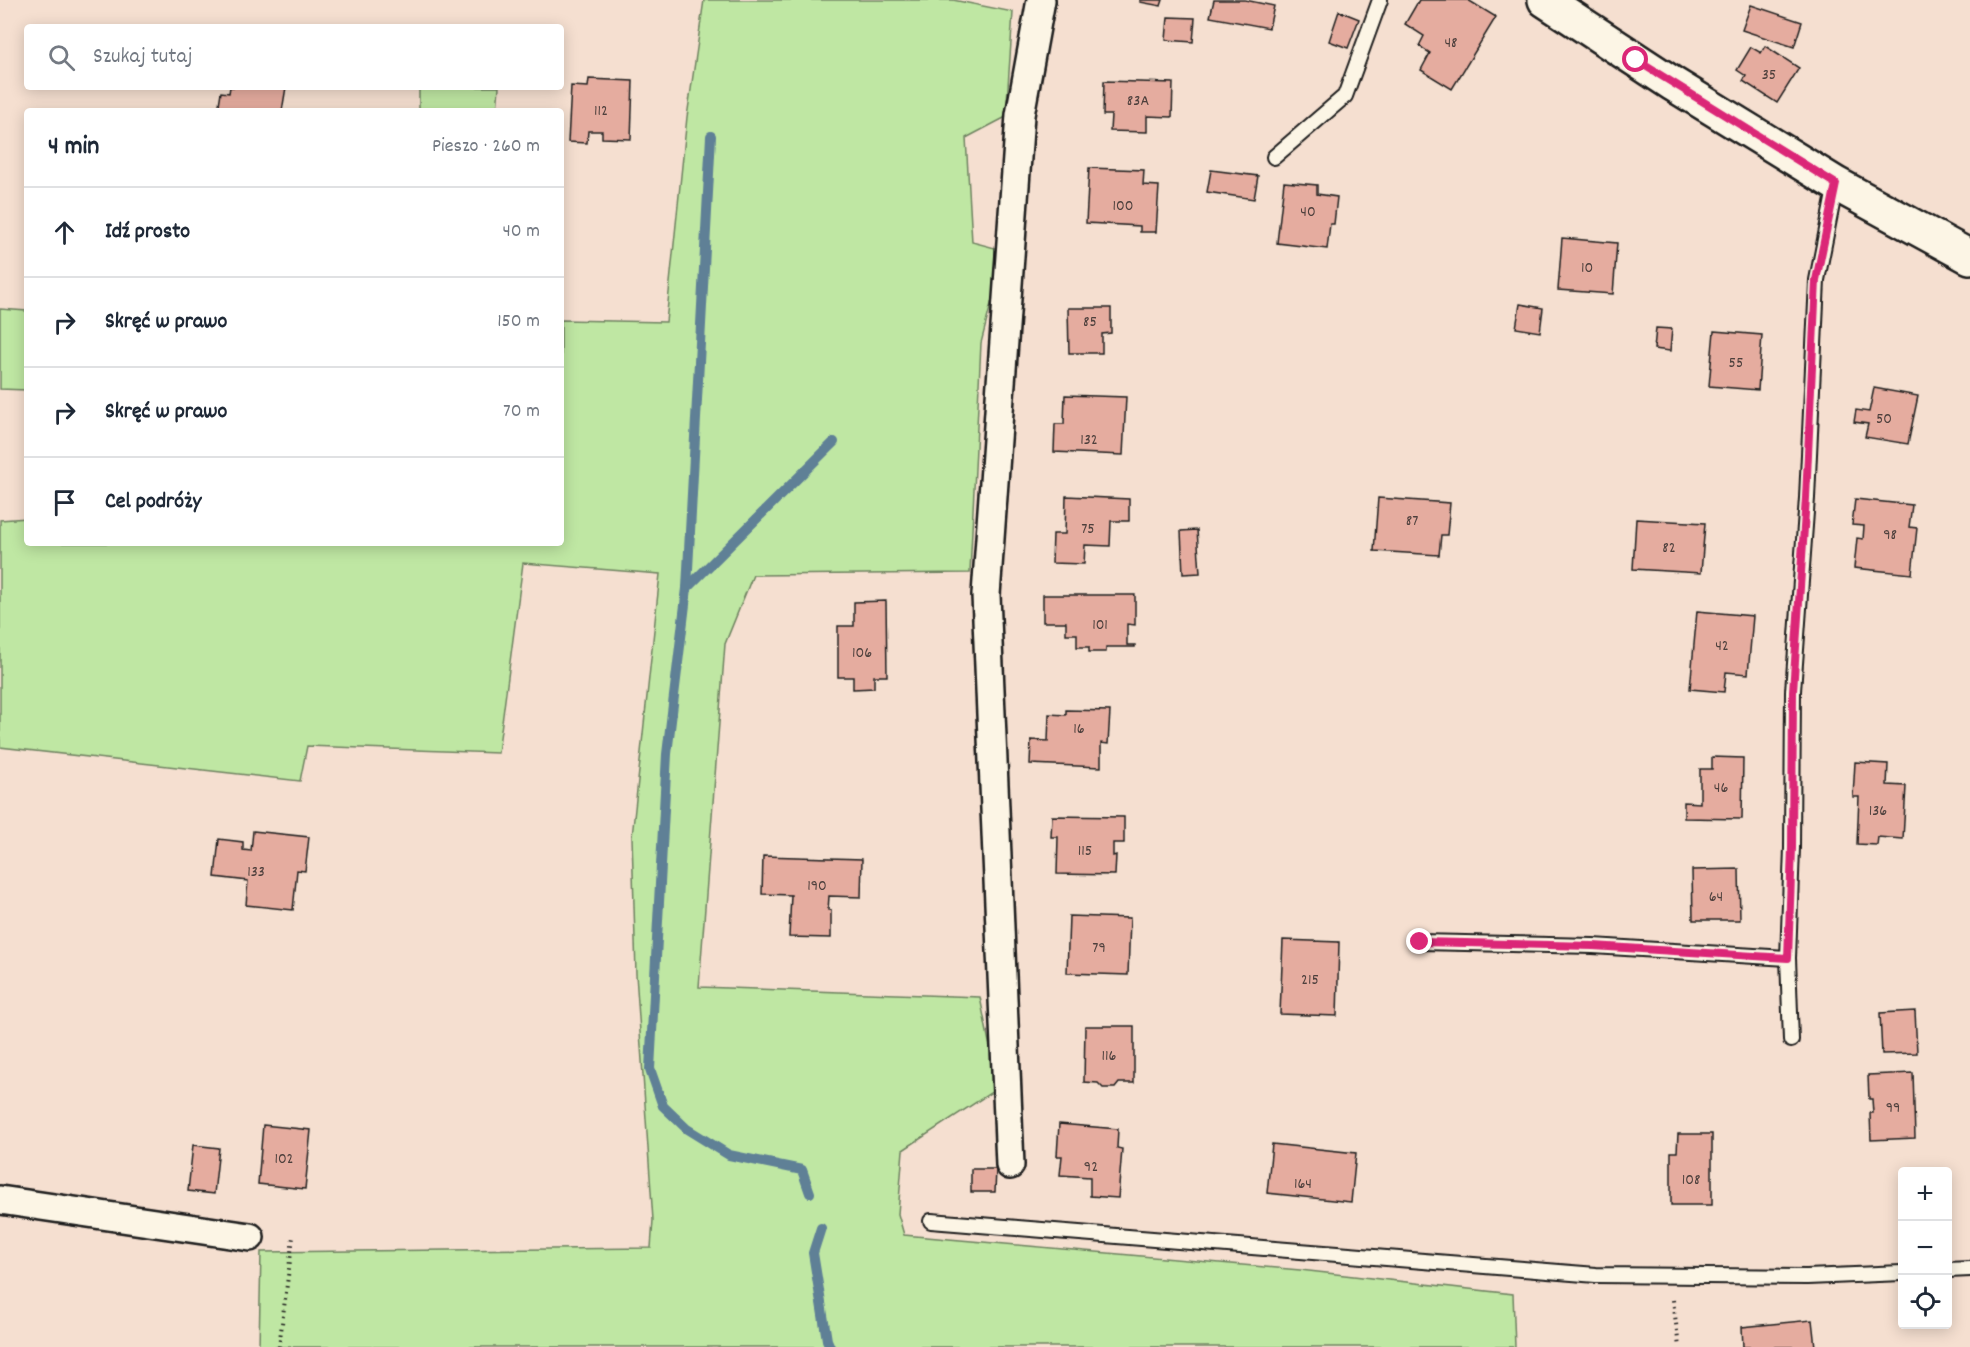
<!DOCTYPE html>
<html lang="pl">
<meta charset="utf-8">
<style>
:root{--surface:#fff;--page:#f2f2f3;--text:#1f2937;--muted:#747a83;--line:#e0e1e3}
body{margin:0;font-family:Dekko,sans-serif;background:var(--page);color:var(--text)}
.controls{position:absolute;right:18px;bottom:18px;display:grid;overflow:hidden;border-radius:6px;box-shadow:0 3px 15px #0003}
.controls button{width:54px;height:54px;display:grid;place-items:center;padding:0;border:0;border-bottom:2px solid var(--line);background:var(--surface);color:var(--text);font:30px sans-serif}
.stop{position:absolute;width:18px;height:18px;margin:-14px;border:4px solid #db2777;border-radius:50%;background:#fff}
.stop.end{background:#db2777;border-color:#fff;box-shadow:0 2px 6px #0008}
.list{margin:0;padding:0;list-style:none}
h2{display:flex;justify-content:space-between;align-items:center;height:78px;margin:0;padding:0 24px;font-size:26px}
h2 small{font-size:20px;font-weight:400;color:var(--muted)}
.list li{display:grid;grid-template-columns:39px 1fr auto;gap:18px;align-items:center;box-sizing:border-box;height:90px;padding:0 24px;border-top:2px solid var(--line)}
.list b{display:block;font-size:22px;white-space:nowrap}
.list em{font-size:20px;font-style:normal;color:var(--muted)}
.icon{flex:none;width:33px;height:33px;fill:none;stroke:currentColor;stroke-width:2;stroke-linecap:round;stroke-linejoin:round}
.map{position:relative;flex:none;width:1970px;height:1347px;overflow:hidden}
.search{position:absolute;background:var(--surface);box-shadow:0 3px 15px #0003;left:24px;top:24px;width:540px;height:66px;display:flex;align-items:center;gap:15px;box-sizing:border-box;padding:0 21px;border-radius:6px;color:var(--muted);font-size:22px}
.panel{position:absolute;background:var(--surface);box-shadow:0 3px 15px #0003;left:24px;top:108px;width:540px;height:438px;border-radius:6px}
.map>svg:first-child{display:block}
.green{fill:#bfe7a3;stroke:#6e8260;stroke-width:1.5}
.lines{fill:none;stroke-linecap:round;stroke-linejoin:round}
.stream{stroke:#5e8096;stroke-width:10}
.building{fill:#e5ac9f;stroke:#1c1c1c;stroke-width:1.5}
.lane-casing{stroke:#1c1c1c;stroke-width:18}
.street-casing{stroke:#1c1c1c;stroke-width:32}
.secondary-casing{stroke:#1c1c1c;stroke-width:38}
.path{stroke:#1c1c1c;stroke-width:4;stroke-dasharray:1.5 4.5;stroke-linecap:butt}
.lane{stroke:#fcf5e5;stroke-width:14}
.street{stroke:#fcf5e5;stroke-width:27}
.secondary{stroke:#fcf5e5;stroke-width:33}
.route{stroke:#db2777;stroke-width:8}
.labels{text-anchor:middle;stroke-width:5;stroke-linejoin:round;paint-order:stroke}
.number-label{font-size:16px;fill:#4e403d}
</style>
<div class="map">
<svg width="1970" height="1347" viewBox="0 0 1970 1347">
<rect width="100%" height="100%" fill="#f5dfd0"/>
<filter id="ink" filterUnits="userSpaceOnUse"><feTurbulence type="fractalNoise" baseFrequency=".0167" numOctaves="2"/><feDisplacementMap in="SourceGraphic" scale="12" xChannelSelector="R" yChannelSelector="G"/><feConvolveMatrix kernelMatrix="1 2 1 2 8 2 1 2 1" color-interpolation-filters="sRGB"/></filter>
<g filter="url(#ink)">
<!-- green -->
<g class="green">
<polygon points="704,0 953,0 1013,12 1006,117 966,138 972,242 995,248 994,292 981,343 970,573 753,575 725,644 699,987 980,997 998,1088 903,1150 898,1214 904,1235 1300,1270 1513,1294 1515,1347 259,1347 261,1252 651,1248 653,1220 636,974 632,837 660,574 523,563 498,753 307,746 300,781 0,747 0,520 27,518 27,543 561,543 561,320 666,322 687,117"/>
<polygon points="419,87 499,87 497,111 419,111"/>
<polygon points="0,309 27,311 27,390 0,389"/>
</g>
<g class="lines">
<!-- stream -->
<g class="stream">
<polyline points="711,136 687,588 667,754 650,1069 663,1106 687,1129 729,1155 802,1170 810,1193"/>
<polyline points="687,588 834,442"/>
<polyline points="821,1228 813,1253 827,1340 830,1347"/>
</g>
</g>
<!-- building -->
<g class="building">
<polygon points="1141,0 1163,0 1161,6 1140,2"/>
<polygon points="1214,0 1245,0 1274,6 1269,28 1210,17"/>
<polygon points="1419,0 1468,0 1496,17 1452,89 1421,70 1430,53 1419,46 1424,36 1405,24"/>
<polygon points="1751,5 1802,22 1794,47 1742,30"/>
<polygon points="1339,11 1359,19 1348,48 1329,41"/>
<polygon points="1168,17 1195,18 1193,42 1166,40"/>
<polygon points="1765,46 1799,68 1777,103 1743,81 1746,76 1737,70 1751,47 1761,53"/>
<polygon points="589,79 633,81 631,139 602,138 602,131 588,131 587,143 568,142 571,86 588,87"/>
<polygon points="1104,81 1173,83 1172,117 1147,116 1147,132 1110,131 1111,115 1103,115"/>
<polygon points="230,87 286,87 282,111 218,111 221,92 229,93"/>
<polygon points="1089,168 1144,170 1143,185 1159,186 1156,232 1140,232 1140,226 1086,223"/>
<polygon points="1211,170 1258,176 1254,199 1207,192"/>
<polygon points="1284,182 1317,185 1317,194 1337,197 1334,224 1330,224 1327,249 1277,243"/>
<polygon points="1562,238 1617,243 1613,294 1558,290"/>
<polygon points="1520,304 1543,308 1540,332 1516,328"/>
<polygon points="1068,308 1111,308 1111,333 1102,334 1102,353 1069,353"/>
<polygon points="1656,328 1672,329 1670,351 1654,349"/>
<polygon points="1714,331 1762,335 1758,390 1709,386"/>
<polygon points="1874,388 1918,396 1908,444 1865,437 1868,424 1854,422 1856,410 1869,412"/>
<polygon points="1065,395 1126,397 1123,455 1054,452 1055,424 1064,424"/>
<polygon points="1066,496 1129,499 1129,521 1111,521 1110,546 1085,545 1084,564 1052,563 1053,534 1065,534"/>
<polygon points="1378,498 1450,503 1447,535 1441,535 1439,555 1374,551"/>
<polygon points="1855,499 1912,505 1909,527 1917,528 1912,574 1854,568 1857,538 1863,539 1864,526 1852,525"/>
<polygon points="1636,519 1705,523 1701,573 1633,569"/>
<polygon points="1197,530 1200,573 1183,574 1181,531"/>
<polygon points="1043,595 1135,595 1135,625 1127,624 1127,645 1135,645 1135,647 1106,647 1106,652 1089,652 1089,647 1077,647 1077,634 1066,634 1066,622 1043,622"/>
<polygon points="886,601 887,676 874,676 874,688 853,689 853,677 838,677 838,626 854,626 854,602"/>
<polygon points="1697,611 1753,616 1748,674 1726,672 1724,692 1690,689"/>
<polygon points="1066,710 1110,711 1108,744 1101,743 1101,767 1030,764 1031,740 1048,741 1049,714 1066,715"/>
<polygon points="1712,757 1743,758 1742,819 1684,818 1684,802 1700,803 1700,769 1712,769"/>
<polygon points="1855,762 1888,764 1887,785 1906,786 1903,839 1878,837 1877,845 1857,844 1859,797 1853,797"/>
<polygon points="1052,816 1124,817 1124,843 1113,843 1113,856 1116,855 1115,875 1057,874 1058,837 1051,837"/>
<polygon points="253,831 309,837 305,871 297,870 293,910 246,905 248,881 215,877 219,839 243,842 243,850 251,851"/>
<polygon points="763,856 862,859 861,897 829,896 828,910 831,910 831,938 789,937 791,895 762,894"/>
<polygon points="1739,869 1740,920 1693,920 1692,870"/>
<polygon points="1069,916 1130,918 1128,975 1067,973"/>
<polygon points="1283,940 1339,942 1337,1016 1280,1014"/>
<polygon points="1915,1011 1917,1053 1882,1054 1880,1013"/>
<polygon points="1085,1026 1134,1026 1134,1083 1119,1083 1115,1088 1103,1088 1098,1083 1084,1082"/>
<polygon points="1913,1073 1915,1138 1871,1140 1870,1113 1873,1113 1872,1099 1869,1099 1868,1075"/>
<polygon points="1059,1124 1118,1129 1117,1148 1122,1149 1118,1198 1090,1196 1090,1177 1060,1175 1062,1156 1057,1156"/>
<polygon points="263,1125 311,1130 305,1189 258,1184"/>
<polygon points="1678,1134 1712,1134 1712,1205 1671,1205 1671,1152 1677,1152"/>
<polygon points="1272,1144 1356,1153 1351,1202 1267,1193"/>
<polygon points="193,1145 219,1148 214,1194 188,1191"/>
<polygon points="971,1169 996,1169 995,1192 971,1192"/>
<polygon points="1812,1320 1815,1347 1743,1347 1742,1327"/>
</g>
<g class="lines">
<!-- lane casing -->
<g class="lane-casing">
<g id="lane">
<polyline points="1274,157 1345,96 1380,0"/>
<polyline points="1420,942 1593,946 1788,958"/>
<polyline points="1791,1040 1788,958 1792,848 1793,691 1807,498 1817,280 1836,184"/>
<polyline points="931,1221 1596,1275 1807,1277 1902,1273"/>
<polyline points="1948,1270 1970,1269"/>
</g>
</g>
<!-- street casing -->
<g class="street-casing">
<g id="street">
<polyline points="1010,1165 986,595 1020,115 1041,0"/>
<polyline points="0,1200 250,1237"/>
</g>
</g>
<!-- secondary casing -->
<g class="secondary-casing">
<polyline id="secondary" points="1545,0 1673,84 1836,184 1970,257"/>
</g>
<!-- path -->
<g class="path">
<polyline points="1673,1300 1679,1347"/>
<polyline points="279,1347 293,1237"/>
</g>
<!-- lane -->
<use href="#lane" class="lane"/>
<!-- street -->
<use href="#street" class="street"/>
<!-- secondary -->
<use href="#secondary" class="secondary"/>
</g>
</g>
<g class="lines" filter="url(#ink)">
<!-- route -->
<polyline class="route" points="1420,942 1593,946 1788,958 1792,848 1793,691 1806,498 1816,280 1836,184 1636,60"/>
</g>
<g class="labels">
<!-- number labels -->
<g class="number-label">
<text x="1451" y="47">48</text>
<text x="1769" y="79">35</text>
<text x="1138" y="105">83A</text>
<text x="601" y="115">112</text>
<text x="1123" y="210">100</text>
<text x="1308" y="216">40</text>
<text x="1587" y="272">10</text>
<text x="1090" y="326">85</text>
<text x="1736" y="367">55</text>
<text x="1884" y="423">50</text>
<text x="1089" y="444">132</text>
<text x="1412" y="525">87</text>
<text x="1088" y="533">75</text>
<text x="1890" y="539">98</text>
<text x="1669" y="552">82</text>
<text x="1100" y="629">101</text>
<text x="1722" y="650">42</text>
<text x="862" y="657">106</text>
<text x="1079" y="733">16</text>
<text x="1721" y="792">46</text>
<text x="1878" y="815">136</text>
<text x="1085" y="855">115</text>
<text x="256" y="876">133</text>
<text x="817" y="890">190</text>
<text x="1716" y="901">64</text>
<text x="1099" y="952">79</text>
<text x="1310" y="984">215</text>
<text x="1109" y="1060">116</text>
<text x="1893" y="1112">99</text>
<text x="284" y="1163">102</text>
<text x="1091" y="1171">92</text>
<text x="1691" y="1184">108</text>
<text x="1303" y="1188">164</text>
</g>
</g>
</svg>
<div class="controls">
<button>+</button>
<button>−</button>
<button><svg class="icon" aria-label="locate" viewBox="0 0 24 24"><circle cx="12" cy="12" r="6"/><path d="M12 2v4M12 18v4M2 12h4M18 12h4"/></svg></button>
</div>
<div class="stop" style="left:1636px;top:60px"></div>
<div class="stop end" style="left:1420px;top:942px"></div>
<div class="search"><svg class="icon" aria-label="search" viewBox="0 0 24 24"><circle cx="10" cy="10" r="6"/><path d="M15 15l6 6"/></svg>Szukaj tutaj</div>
<section class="panel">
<h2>4 min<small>Pieszo · 260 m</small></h2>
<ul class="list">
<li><svg class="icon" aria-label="ahead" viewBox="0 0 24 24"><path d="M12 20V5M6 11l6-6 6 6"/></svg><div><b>Idź prosto</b></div><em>40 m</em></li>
<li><svg class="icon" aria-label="right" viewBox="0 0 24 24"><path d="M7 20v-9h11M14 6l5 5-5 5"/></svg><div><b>Skręć w prawo</b></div><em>150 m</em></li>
<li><svg class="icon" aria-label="right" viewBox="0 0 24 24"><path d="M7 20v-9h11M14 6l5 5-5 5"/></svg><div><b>Skręć w prawo</b></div><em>70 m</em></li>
<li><svg class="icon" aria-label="arrive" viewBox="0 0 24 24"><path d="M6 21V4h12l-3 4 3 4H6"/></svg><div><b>Cel podróży</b></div></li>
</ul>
</section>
</div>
